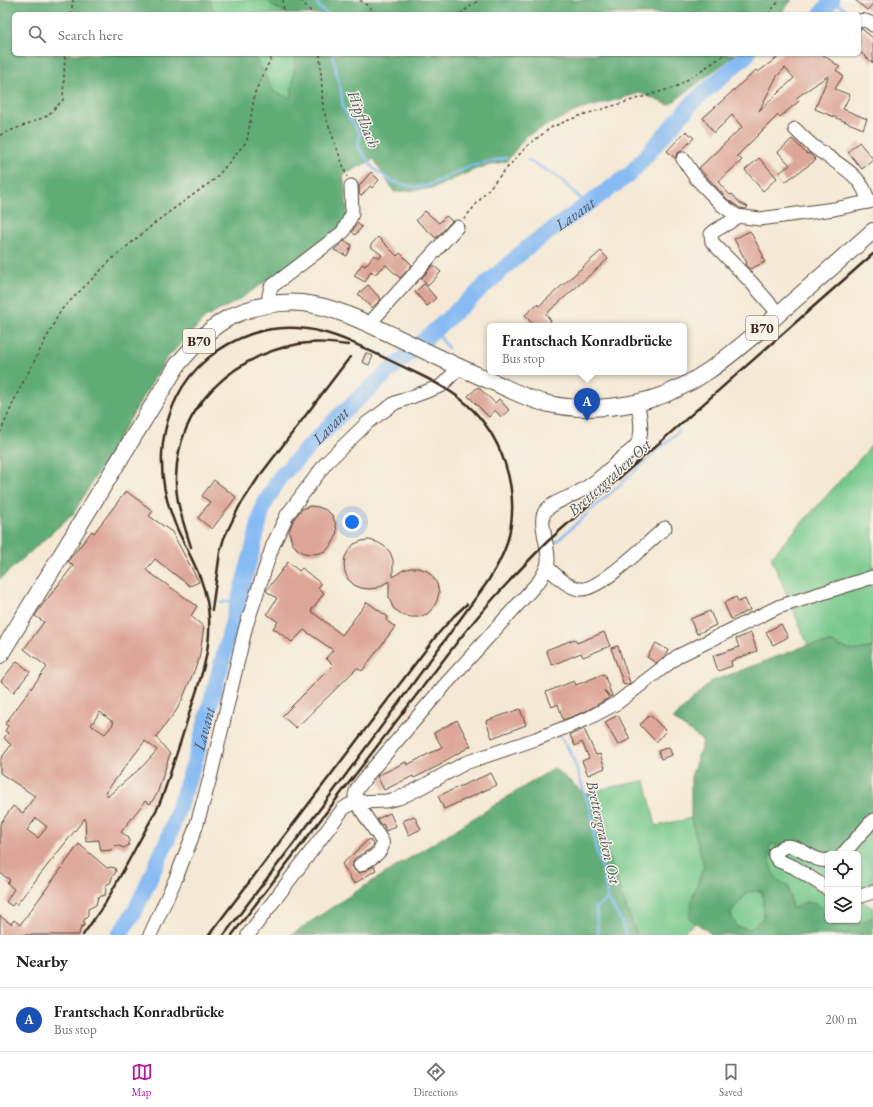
<!DOCTYPE html>
<meta charset="utf-8">
<style>
:root{--surface:#fff;--page:#f2f2f2;--text:#222;--muted:#767676;--line:#e0e0e0;--accent:#b5179e}
body{margin:0;font-family:"EB Garamond",serif;background:var(--page);color:var(--text)}
.controls{position:absolute;right:12px;bottom:12px;display:grid;overflow:hidden;border-radius:6px;box-shadow:0 1px 3px #0004}
.controls button{width:36px;height:36px;display:grid;place-items:center;padding:0;border:0;border-bottom:1px solid var(--line);background:var(--surface);color:var(--text);font:20px sans-serif}
.you{position:absolute;left:352px;top:522px;width:14px;height:14px;margin:-10px;border:3px solid #fff;border-radius:50%;background:#1a73e8;box-shadow:0 0 0 6px #1a73e833}
.badge{display:grid;place-items:center;width:26px;height:26px;border-radius:50%;background:var(--accent);color:#fff;font-size:13px;font-weight:700}
.pin{position:absolute;translate:-50% -33px;filter:drop-shadow(0 1px 2px #0008)}
.pin::after{content:'';position:absolute;top:21px;width:14px;height:12px;background:inherit;clip-path:polygon(0 0,100% 0,50% 100%)}
.popup{position:absolute;left:487px;top:323px;width:200px;height:52px;box-sizing:border-box;display:grid;place-content:center;border-radius:6px;background:var(--surface);filter:drop-shadow(0 1px 3px #0005);font-size:13px;white-space:nowrap;color:var(--muted)}
.popup b{font-size:15px;color:var(--text)}
.popup::after{content:'';position:absolute;left:50%;top:100%;margin-left:-8px;border:8px solid transparent;border-top-color:var(--surface)}
.list{margin:0;padding:0;list-style:none}
h2{display:flex;justify-content:space-between;align-items:center;height:52px;margin:0;padding:0 16px;font-size:17px}
h2 small{font-size:13px;font-weight:400;color:var(--muted)}
.list li{display:grid;grid-template-columns:26px 1fr auto;gap:12px;align-items:center;box-sizing:border-box;height:64px;padding:0 16px;border-top:1px solid var(--line)}
.list b{display:block;font-size:15px;white-space:nowrap}
.list p{margin:0;font-size:13px;white-space:nowrap;color:var(--muted)}
.list em{font-size:13px;font-style:normal;color:var(--muted)}
.icon{flex:none;width:22px;height:22px;fill:none;stroke:currentColor;stroke-width:2;stroke-linecap:round;stroke-linejoin:round}
.map{position:relative;flex:none;width:873px;height:935px;overflow:hidden}
.search{position:absolute;background:var(--surface);box-shadow:0 1px 3px #0004;left:12px;right:12px;top:12px;height:44px;display:flex;align-items:center;gap:10px;box-sizing:border-box;padding:0 14px;border-radius:6px;color:var(--muted);font-size:15px}
.sheet{height:116px;background:var(--surface)}
nav{display:flex;justify-content:space-around;align-items:center;box-sizing:border-box;height:56px;border-top:1px solid var(--line);background:var(--surface);font-size:11px;color:var(--muted)}
nav a{display:grid;justify-items:center;gap:2px}
nav .on{color:var(--accent)}
.map>svg:first-child{display:block}
.green{fill:#75c88a;stroke:#587954}
.forest{fill:#60ac76;stroke:#4e6b4a;fill-rule:evenodd}
.lines{fill:none;stroke-linecap:round;stroke-linejoin:round}
.stream{stroke:#85baf3;stroke-width:2.5}
.river{stroke:#85baf3;stroke-width:16}
.building{fill:#dda597;fill-rule:evenodd}
.minor-casing{stroke:#574739;stroke-width:15}
.major-casing{stroke:#574739;stroke-width:18}
.path{stroke:#574739;stroke-width:1.5;stroke-dasharray:3 3;stroke-linecap:butt}
.minor{stroke:#fff;stroke-width:13}
.major{stroke:#fff;stroke-width:16}
.rail{stroke:#3b2a1e;stroke-width:2.5}
.labels{text-anchor:middle;stroke-width:3;stroke-linejoin:round;paint-order:stroke}
.shield{fill:#f7f3e8;stroke:#73665b;stroke-width:1}
.shield-label{font-size:14px;font-weight:bold;fill:#3b2a1e}
.water-label{font-size:16px;font-style:italic;fill:#51555e;stroke:#f7f3e8}
</style>
<div class="map">
<svg width="873" height="935" viewBox="0 0 873 935">
<rect width="100%" height="100%" fill="#f7f3e8"/>
<filter id="ink" filterUnits="userSpaceOnUse"><feTurbulence type="fractalNoise" baseFrequency=".025" numOctaves="2"/><feDisplacementMap in="SourceGraphic" scale="8" xChannelSelector="R" yChannelSelector="G"/><feConvolveMatrix kernelMatrix="1 2 1 2 8 2 1 2 1" color-interpolation-filters="sRGB"/></filter>
<filter id="wash" filterUnits="userSpaceOnUse"><feTurbulence type="fractalNoise" baseFrequency=".012" numOctaves="4" result="noise"/><feDisplacementMap in="SourceGraphic" scale="16" xChannelSelector="R" yChannelSelector="G"/><feGaussianBlur stdDeviation="0.9" result="paint"/><feColorMatrix in="noise" values="0 0 0 0 0 0 0 0 0 0 0 0 0 0 0 0 0 1.4 0 .05"/><feComposite in="paint" operator="in"/></filter>
<g filter="url(#wash)">
<rect width="100%" height="100%" fill="#f5e9d5"/>
<!-- green -->
<g class="green">
<polygon points="210,0 267,0 274,7 289,14 214,14"/>
<polygon points="246,54 296,54 291,99 274,92 258,61"/>
<polygon points="873,444 873,647 852,651 832,643 808,645 771,557"/>
<polygon points="645,781 656,826 691,818 704,866 693,896 690,918 696,923 678,935 637,935 626,908 599,829 601,804 589,793 610,787"/>
<path d="M873,809v81l-10,12 10,6v9l-15,7 -25,2 -4,-6h29v-66h-30v64l-10,-14 -26,5 -4,-23c-3,-2 -9,-4 -11,-7 -7,-7 -10,-26 -7,-35l98,-26z"/>
<polygon points="762,891 764,916 751,929 737,927 730,913 748,892"/>
</g>
<!-- forest -->
<g class="forest">
<polygon points="0,0 210,0 214,14 14,14 14,54 246,54 258,61 274,92 291,98 296,54 736,54 669,105 640,93 576,111 526,136 507,161 478,168 434,188 394,192 374,159 343,175 348,215 339,231 237,301 205,318 166,359 73,514 0,579"/>
<polygon points="267,0 792,0 780,14 289,14 274,7"/>
<path d="M832,643l20,8 21,-4v162l-5,9 -27,30 -20,8 -50,-12c-4,9 -1,28 6,35 2,3 8,5 11,7l4,23 13,-7 13,2 15,22 25,-2 15,-7v17l-3,1h-157l-24,-17 4,-22 11,-30 -13,-48v-41l12,-36 -30,-22 37,-37 98,-37zM762,891l2,25 -13,13 -14,-2 -7,-14 18,-21z"/>
<polygon points="554,768 585,794 589,793 601,804 599,829 626,908 637,935 291,935 349,896"/>
</g>
<g class="lines">
<!-- stream -->
<g class="stream">
<polyline points="316,0 320,8 327,14"/>
<polyline points="832,0 848,11"/>
<polyline points="332,54 341,90 343,108 360,134 358,146 373,168 391,181 414,187 427,186 470,166 506,158"/>
<polyline points="528,160 560,178 587,205"/>
<polyline points="435,330 448,348"/>
<polyline points="556,542 679,431"/>
<polyline points="221,603 239,599"/>
<path d="M559,735c17,20 21,49 31,73l2,9 3,29 8,27 5,26 14,24 3,12"/>
<polyline points="598,935 596,908 608,899"/>
</g>
<!-- river -->
<g class="river">
<polyline points="821,14 832,0"/>
<path id="s1" d="M119,935l16,-24 33,-72 28,-82 58,-213 9,-37 17,-30 59,-61 190,-170 101,-72 64,-73 54,-47"/>
</g>
</g>
<g id="blocks">
<!-- building -->
<g class="building">
<polygon points="855,0 873,0 873,4 867,10"/>
<polygon points="859,29 862,29 873,38 873,63 859,51"/>
<path d="M782,54h40l18,13 -4,3 7,6 -8,13 15,6 -7,14 24,10 -4,10 -48,-20 14,-34 -33,23 3,3 -19,16 -2,-2 -41,41 5,4 -24,22 12,13 2,-1 8,9 8,4 -2,2 -6,-1 -13,-9 -28,-31 43,-41 -10,-12 -18,18 -11,-15 53,-48 2,2zM785,68l9,10 -35,33 18,-35z"/>
<polygon points="686,131 694,138 681,151 678,153 675,158 667,151"/>
<polygon points="792,139 807,154 809,153 816,160 785,182 779,173 790,165 778,152"/>
<polygon points="859,142 873,159 873,160 862,169 848,152"/>
<polygon points="759,158 777,178 763,191 745,170"/>
<polygon points="371,172 379,180 372,188 370,186 361,196 359,194 359,186"/>
<polygon points="425,211 439,223 446,216 452,221 436,238 416,220"/>
<polygon points="357,223 362,227 355,235 352,232"/>
<polygon points="750,231 764,257 762,257 765,262 750,269 745,265 747,263 734,239"/>
<polygon points="378,237 397,256 400,253 412,265 400,278 386,265 375,274 371,271 365,282 354,276 362,264 365,266 374,255 380,258 382,255 370,246"/>
<polygon points="344,241 352,245 347,256 334,250"/>
<polygon points="601,251 608,259 546,314 551,321 545,326 534,326 525,315 537,304 539,306"/>
<polygon points="433,265 441,272 428,286 421,279"/>
<polygon points="424,284 436,298 427,306 415,292"/>
<polygon points="368,285 381,299 372,308 358,294"/>
<polygon points="366,353 373,356 369,365 362,362"/>
<polygon points="478,387 495,403 499,399 509,410 501,417 495,410 489,417 468,396"/>
<polygon points="214,480 236,497 212,529 198,518 210,502 202,496"/>
<path d="M126,491l27,20 -4,5 23,16 27,50 -9,4 -35,-27 -9,11 51,36 -6,10 13,11 -5,32 -17,41 -6,11 -20,26 14,17 -13,40 -7,10 -5,-3 -24,31 8,6v7l-5,3 -8,-3 -5,5 -10,1 -2,-11 -13,1 -1,-23 -69,87 -2,-2 -2,3 -6,-4 8,-13 -7,-6 3,-3 -10,-7v-49l13,-18 10,7 12,-17 -35,-23v-13l11,-15 -7,-7 4,-5 -3,-2 3,-5 -3,-2 42,-57 -23,-18 20,-27 -9,-6 6,-9 32,-41 -5,-5 24,-30 2,2zM100,712l14,11 -9,11 -14,-9zM145,741l12,9 -14,16 -35,30 -3,-3zM36,818l11,9 -9,11 -11,-8z"/>
<polygon points="310,506 318,507 326,510 332,515 335,522 337,530 336,537 332,544 327,550 320,553 312,554 304,553 297,549 292,543 289,531 294,519 302,509"/>
<polygon points="369,540 377,542 384,546 390,552 393,560 393,577 403,570 411,568 419,568 427,571 433,577 437,584 439,592 437,601 433,608 427,614 419,617 411,617 403,615 393,608 389,597 389,581 377,588 369,589 361,588 354,585 348,579 345,572 344,565 345,557 349,550 354,544 362,541"/>
<polygon points="288,562 299,571 302,568 321,584 318,588 324,593 311,611 342,635 367,602 388,617 386,620 395,627 362,671 357,668 296,728 282,716 333,665 326,658 333,650 304,630 292,642 273,628 278,622 267,614 277,598 266,591"/>
<polygon points="736,597 738,602 745,599 750,610 731,619 724,603"/>
<polygon points="710,611 716,625 697,634 690,619"/>
<polygon points="781,624 788,637 773,645 766,632"/>
<polygon points="604,632 610,646 583,657 581,653 552,665 546,650 575,639 577,643"/>
<polygon points="751,633 757,651 731,661 732,666 718,671 713,656 739,647 736,639"/>
<polygon points="656,643 668,650 665,656 656,663 647,657"/>
<polygon points="618,646 630,683 624,685 611,648"/>
<polygon points="17,661 30,672 14,692 1,681"/>
<polygon points="604,674 612,696 611,697 604,690 609,698 586,711 563,720 558,704 552,707 546,692 574,681 576,685"/>
<polygon points="520,709 526,725 492,738 486,721"/>
<polygon points="618,715 630,739 618,745 605,722"/>
<polygon points="650,715 666,731 656,742 640,725"/>
<polygon points="457,720 471,746 441,763 442,764 414,778 413,776 384,790 377,776 406,762 407,765 442,747 434,733"/>
<polygon points="584,729 596,755 600,754 605,768 588,775 582,761 589,758 582,742 575,746 570,735"/>
<polygon points="669,747 672,755 661,759 658,751"/>
<polygon points="491,773 497,785 444,809 438,796"/>
<polygon points="390,813 396,826 386,831 383,824 381,825 377,819"/>
<polygon points="414,816 421,829 409,835 403,821"/>
<polygon points="369,839 374,845 370,849 355,858 353,862 352,866 356,872 360,873 374,866 376,870 354,884 342,864"/>
<polygon points="79,844 107,868 111,867 115,868 116,872 112,877 111,882 105,886 106,890 105,895 98,897 96,905 88,909 88,916 84,920 84,926 81,927 79,935 0,935 0,916 11,924 14,920 20,925"/>
</g>
</g>
</g>
<g filter="url(#ink)">
<use href="#blocks" fill-opacity="0" stroke="#574739" stroke-width="1"/>
<g class="lines">
<!-- minor casing -->
<g class="minor-casing">
<g id="minor">
<path d="M859,21c5,-2 10,1 14,4"/>
<path d="M795,129c6,6 12,12 18,17 20,16 51,28 55,56"/>
<polyline points="683,159 696,178 722,205 737,216 760,219 834,209 873,201"/>
<path d="M737,216c-7,9 -18,10 -26,18l1,8 39,40 27,31"/>
<polyline points="269,304 269,295 271,287 343,232 352,214 351,186"/>
<polyline points="369,324 457,227"/>
<path d="M547,567c10,9 20,20 33,22 19,3 69,-48 85,-61"/>
<polyline points="843,854 873,820"/>
<path d="M828,860c-15,4 -29,-18 -45,-13 -2,1 -5,4 -8,6v3l4,5 15,6 34,22"/>
<path d="M360,865c9,-6 25,-12 22,-24l-26,-39 -1,-7 2,-6 13,-17 74,-86 96,-106c3,-6 8,-12 8,-19 1,-14 -9,-38 -4,-48 6,-10 21,-14 31,-19 19,-9 33,-24 48,-37 5,-4 11,-8 14,-13 7,-11 3,-30 0,-42"/>
<polyline points="858,897 873,892"/>
<polyline points="150,935 176,878 196,827 210,778 246,626 273,545 287,515 326,463 367,423 395,403 441,386 459,368"/>
<polyline points="248,935 343,809 349,805 356,802 386,801 399,798 416,790 465,763 536,739 589,718 617,703 678,656 778,607 873,577"/>
</g>
</g>
<!-- major casing -->
<g class="major-casing">
<path id="major" d="M0,655l178,-291c15,-17 30,-35 50,-46 22,-11 49,-17 74,-15 30,3 58,17 86,30 35,17 69,34 105,49 18,8 36,18 56,22 30,7 69,4 99,-4 50,-14 87,-49 126,-82 33,-29 66,-58 99,-87"/>
</g>
<!-- path -->
<g class="path">
<polyline points="283,0 284,14"/>
<polyline points="301,0 313,14"/>
<polyline points="360,0 378,14"/>
<polyline points="71,14 73,0"/>
<polyline points="460,14 479,0"/>
<polyline points="768,14 780,0"/>
<polyline points="320,54 323,109 347,177"/>
<polyline points="0,135 47,116 63,100 65,54"/>
<polyline points="464,219 497,179 528,145 552,127 579,116 676,87 726,54"/>
<polyline points="0,433 18,392 61,310 112,259 161,218 215,179 247,141 255,92 273,54"/>
</g>
<!-- minor -->
<use href="#minor" class="minor"/>
<!-- major -->
<use href="#major" class="major"/>
<!-- rail -->
<g class="rail">
<path d="M191,547c-7,-23 -16,-46 -15,-70 2,-71 56,-121 123,-133 17,-3 33,-1 49,1"/>
<polyline points="212,610 220,552 224,538 239,507 258,478 350,357"/>
<path d="M83,935l23,-33 52,-95 6,-15c9,-27 18,-54 26,-81 10,-30 21,-60 19,-93 -1,-28 -13,-51 -25,-75 -25,-48 -31,-97 -7,-146 15,-30 42,-52 74,-63 52,-17 91,3 136,25 24,12 50,22 71,38 45,34 65,96 48,149 -5,14 -12,26 -20,38l-144,196 -118,155"/>
<polyline points="209,935 437,635 454,616 467,604"/>
<path d="M232,935l226,-294c27,-35 57,-67 89,-99l326,-288"/>
</g>
</g>
</g>
<g class="labels">
<!-- shield labels -->
<g class="shield">
<rect x="746" y="316" width="32" height="24" rx="3"/>
<rect x="183" y="329" width="32" height="24" rx="3"/>
</g>
<g class="shield-label">
<text x="762" y="333">B70</text>
<text x="199" y="346">B70</text>
</g>
<!-- water labels -->
<g class="water-label">
<text transform="translate(364 119) rotate(68)" y="6">Hipflbach</text>
<text dy="6" stroke="none"><textPath href="#s1" startOffset="884">Lavant</textPath></text>
<text dy="6" stroke="none"><textPath href="#s1" startOffset="560">Lavant</textPath></text>
<text transform="translate(609 477) rotate(-42)" y="6">Brettergraben Ost</text>
<text dy="6" stroke="none"><textPath href="#s1" startOffset="224">Lavant</textPath></text>
<text transform="translate(604 832) rotate(77)" y="6">Brettergraben Ost</text>
</g>
</g>
</svg>
<div class="controls">
<button><svg class="icon" aria-label="locate" viewBox="0 0 24 24"><circle cx="12" cy="12" r="6"/><path d="M12 2v4M12 18v4M2 12h4M18 12h4"/></svg></button>
<button><svg class="icon" aria-label="layers" viewBox="0 0 24 24"><path d="M12 4l9 5-9 5-9-5zM3 14l9 5 9-5"/></svg></button>
</div>
<div class="you"></div>
<div class="pin badge" style="left:587px;top:421px;background:#1a4fb4">A</div>
<div class="popup"><b>Frantschach Konradbrücke</b>Bus stop</div>
<div class="search"><svg class="icon" aria-label="search" viewBox="0 0 24 24"><circle cx="10" cy="10" r="6"/><path d="M15 15l6 6"/></svg>Search here</div>
</div>
<section class="sheet">
<h2>Nearby<small></small></h2>
<ul class="list">
<li><span class="badge" style="background:#1a4fb4">A</span><div><b>Frantschach Konradbrücke</b><p>Bus stop</p></div><em>200 m</em></li>
</ul>
</section>
<nav>
<a class="on"><svg class="icon" aria-label="map" viewBox="0 0 24 24"><path d="M3 6l6-2 6 2 6-2v14l-6 2-6-2-6 2zM9 4v14M15 6v14"/></svg>Map</a>
<a><svg class="icon" aria-label="directions" viewBox="0 0 24 24"><path d="M12 3l9 9-9 9-9-9zM9 14v-3h6M13 9l2 2-2 2"/></svg>Directions</a>
<a><svg class="icon" aria-label="saved" viewBox="0 0 24 24"><path d="M7 4h10v16l-5-4-5 4z"/></svg>Saved</a>
</nav>
